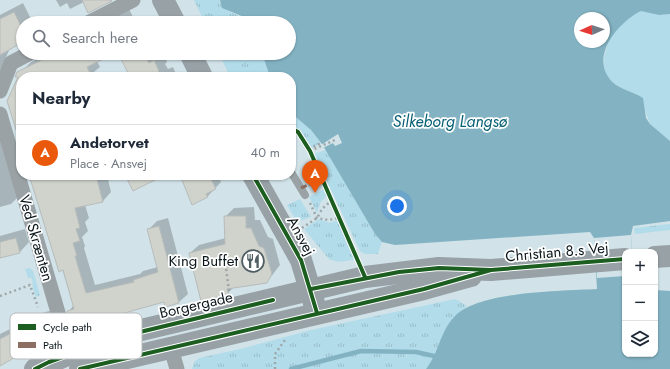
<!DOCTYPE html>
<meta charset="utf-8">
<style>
:root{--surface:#fff;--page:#f6f6f7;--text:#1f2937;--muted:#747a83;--line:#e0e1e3;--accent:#ea580c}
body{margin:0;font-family:Jost,sans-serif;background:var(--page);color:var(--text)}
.controls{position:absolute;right:12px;bottom:12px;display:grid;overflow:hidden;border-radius:8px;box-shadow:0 1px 3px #0004}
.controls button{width:36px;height:36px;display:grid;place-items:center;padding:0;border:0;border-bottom:1px solid var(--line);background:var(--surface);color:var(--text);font:20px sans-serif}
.compass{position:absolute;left:574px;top:12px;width:36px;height:36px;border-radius:50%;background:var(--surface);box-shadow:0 1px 3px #0004;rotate:267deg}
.you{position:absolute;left:397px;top:206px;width:14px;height:14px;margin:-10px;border:3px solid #fff;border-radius:50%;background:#1a73e8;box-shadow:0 0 0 6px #1a73e833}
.badge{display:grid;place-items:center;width:26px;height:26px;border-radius:50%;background:var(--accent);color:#fff;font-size:13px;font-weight:700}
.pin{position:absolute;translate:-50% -33px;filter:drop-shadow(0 1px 2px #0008)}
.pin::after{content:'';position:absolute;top:21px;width:14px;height:12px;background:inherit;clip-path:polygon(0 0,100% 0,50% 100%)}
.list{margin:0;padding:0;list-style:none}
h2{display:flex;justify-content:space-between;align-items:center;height:52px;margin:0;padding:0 16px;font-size:17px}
h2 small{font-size:13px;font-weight:400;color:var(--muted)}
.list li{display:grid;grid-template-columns:26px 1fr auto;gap:12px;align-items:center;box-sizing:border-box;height:56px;padding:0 16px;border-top:1px solid var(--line)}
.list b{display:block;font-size:15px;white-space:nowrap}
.list p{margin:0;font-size:13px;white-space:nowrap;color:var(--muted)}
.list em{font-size:13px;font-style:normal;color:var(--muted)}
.icon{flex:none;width:22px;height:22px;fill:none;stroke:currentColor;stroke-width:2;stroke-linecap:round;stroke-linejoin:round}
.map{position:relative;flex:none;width:670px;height:369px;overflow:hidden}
.search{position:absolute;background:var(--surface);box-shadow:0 1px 3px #0004;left:16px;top:16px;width:280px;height:44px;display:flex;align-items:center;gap:10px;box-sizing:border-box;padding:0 14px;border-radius:22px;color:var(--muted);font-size:15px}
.panel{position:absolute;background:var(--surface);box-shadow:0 1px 3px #0004;left:16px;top:72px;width:280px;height:108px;border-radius:16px}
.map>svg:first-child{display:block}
.grass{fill:url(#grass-tufts)}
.green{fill:#b2dcea}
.water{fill:#83b3c3;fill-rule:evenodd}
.pier{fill:#d1e3e9}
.shadow{fill:#0003}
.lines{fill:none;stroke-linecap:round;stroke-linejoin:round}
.stream{stroke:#83b3c3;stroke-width:4.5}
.building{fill:#d0d2cc;stroke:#b7bcba}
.street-tunnel{stroke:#b3c4ca;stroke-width:15;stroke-dasharray:15 8;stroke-linecap:butt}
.path{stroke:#9da7a9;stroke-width:2.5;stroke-dasharray:2 3;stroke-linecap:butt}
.lane{stroke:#9aa2a5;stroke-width:8}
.street{stroke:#9aa2a5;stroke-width:15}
.secondary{stroke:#98a2a6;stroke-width:22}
.quiet{stroke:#8d6e63;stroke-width:3;stroke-dasharray:6 3;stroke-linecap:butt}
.cycleway-casing{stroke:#fff;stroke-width:6}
.cycleway{stroke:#1b5e20;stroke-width:4}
.labels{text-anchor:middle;stroke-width:3.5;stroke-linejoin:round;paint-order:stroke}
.street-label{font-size:15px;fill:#0b171b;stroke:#fff}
.poi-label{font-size:15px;fill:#0b171b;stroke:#fff;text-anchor:end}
.water-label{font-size:16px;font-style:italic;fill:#086075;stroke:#fff}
.key{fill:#fff;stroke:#b6b9bb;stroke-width:1}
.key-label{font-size:11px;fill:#0b171b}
</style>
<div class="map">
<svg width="670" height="369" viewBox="0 0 670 369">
<defs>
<pattern id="grass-tufts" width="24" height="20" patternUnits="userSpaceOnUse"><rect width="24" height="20" fill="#b2dcea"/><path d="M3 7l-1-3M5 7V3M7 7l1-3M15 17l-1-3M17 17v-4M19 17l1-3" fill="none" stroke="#98bcc8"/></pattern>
</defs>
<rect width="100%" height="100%" fill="#d1e3e9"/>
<!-- grass -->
<g class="grass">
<path d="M194,0h26c1,14 21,12 27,23h-42z"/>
<polygon points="219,53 262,53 270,77 230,77"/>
<polygon points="291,113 311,130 321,143 312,148 303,135 291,124"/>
<polygon points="326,150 375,234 382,242 378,254 364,254 360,251 314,154"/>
<polygon points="324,189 327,195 320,203 317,213 309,197"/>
<polygon points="300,199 311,217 297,222 287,205"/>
<path d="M319,219l11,4 8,-3 18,39c-9,2 -18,5 -27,0l-25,-30z"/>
<polygon points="670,224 670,230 635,234 634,228"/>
<polygon points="30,268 33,271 40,295 36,297 33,288 32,278 28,278 25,269"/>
<polygon points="455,299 467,306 455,316 431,363 426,369 192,369 194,362 199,358 240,349 311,330"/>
</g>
<!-- green -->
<path class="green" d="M646,10l13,5 11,-1v127l-20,-17 -10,-28c-10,-5 -26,-9 -32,-19 -14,-22 13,-65 38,-67z"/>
<!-- water -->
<path class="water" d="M220,0h450v14l-11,1 -18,-4c-21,10 -50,43 -32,67 7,11 24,13 34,20l3,20 4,6 20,17v80l-37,5 -2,9 1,17h-7v102h30v-64l15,1v78h-244c13,-16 14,-38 29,-53 24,-25 107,-25 142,-27l-3,-51 -4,-6 -195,13 -13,-3 -7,-8 -53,-90 -11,-14 -20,-17v-36h-21l-8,-24h27v-30h-42l-3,-6 -22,-9zM580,18h24v24h-24z"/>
<!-- pier -->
<g class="pier">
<polygon points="338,134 342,143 335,146 333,143 323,148 321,145"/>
<polygon points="631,235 632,252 625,252 625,276 597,278 594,238"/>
</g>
<!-- shadow -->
<g class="shadow">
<polygon points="56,0 110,0 84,2 70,9 67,3 60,7"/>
<polygon points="23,3 33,23 23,23 23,41 10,48 0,71 0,15"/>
<polygon points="129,9 136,23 107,23 113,17"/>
<polygon points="49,53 113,53 97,61 100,67 94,72 97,77 21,77 21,143 8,101 22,71 31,62"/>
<polygon points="119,53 163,53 167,62 165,64 168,69 173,67 176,74 174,77 131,77"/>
<polygon points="0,121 20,195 11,204 0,207"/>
<polygon points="31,175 107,175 111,192 103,201 85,205 89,218 85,222 88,231 82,237 85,246 84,248 95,285 140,274 143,271 158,267 148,230 157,221 168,218 188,294 179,302 166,306 165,301 101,319 95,325 65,326 65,329 56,338 25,350 0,365 0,334 45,312 59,309 62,314 68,316 68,312 74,305"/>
<polygon points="181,175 217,175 221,182 208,196 192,204"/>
<polygon points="254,207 255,220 260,220 268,237 273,239 280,265 267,282 234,287 228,293 190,253 199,245 226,238 226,216 234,208"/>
<polygon points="25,229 29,242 20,252 0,257 0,236"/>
</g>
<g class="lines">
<!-- stream -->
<polyline class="stream" points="291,369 361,351 416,352 434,356"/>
</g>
<!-- building -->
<g class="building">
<polygon points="82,0 111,0 112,1 88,13"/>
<polygon points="14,12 23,30 23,42 0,55 0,19"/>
<polygon points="120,17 123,23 108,23"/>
<polygon points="56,53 115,53 87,67 92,77 21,77 21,136 18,136 7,101 18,77 15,77 17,72"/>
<polygon points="118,53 144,53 149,63 154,60 159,71 157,73 159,77 130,77"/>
<polygon points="29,175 96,175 103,202 75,208 80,228 76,229 80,241 73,243 77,256 75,256 86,293 134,282 133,280 158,272 147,229 159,226 179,303 165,307 164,302 121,314 96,321 95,326 73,333 68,327 62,327 56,333 56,339 26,351 0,366 0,339 36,320 50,317 53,323 62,324 68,318 67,311 74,309 63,270 59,272"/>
<polygon points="125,175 165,175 133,191"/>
<polygon points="180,175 209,175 216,189 206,194 208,197 192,205"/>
<polygon points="224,216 246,216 246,228 251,228 259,246 264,248 272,274 267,283 227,289 229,294 201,301 189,253 225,244"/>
<polygon points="16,238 20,253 0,258 0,242"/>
</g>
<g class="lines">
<!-- street-tunnel -->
<polyline class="street-tunnel" points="59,316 65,336"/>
<!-- path -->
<g class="path">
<polyline points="309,149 321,143"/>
<polyline points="310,151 337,139"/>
<polyline points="310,203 317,218 328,220 340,218"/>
<polyline points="302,228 317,218 322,209 332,200"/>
<polyline points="229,291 226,268 232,264"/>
<polyline points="0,296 30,285 38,307"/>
<polyline points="275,369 275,354 285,340"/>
</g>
<!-- lane -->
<polyline class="lane" points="291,172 305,195"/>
<!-- street -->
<g class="street">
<polyline points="88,23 133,0"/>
<polyline points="0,91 11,63 30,53"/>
<polyline points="0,114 59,316"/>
<polyline points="65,336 70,354"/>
<polyline points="171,348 177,369"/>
</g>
<!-- secondary -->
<g class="secondary">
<polyline points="163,0 175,23"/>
<polyline points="190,53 202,77"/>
<polyline points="253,175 301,260 314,303"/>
<polyline points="655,257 670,256"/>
<polyline points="35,369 70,354 137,331 365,277 439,268 491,270 625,259"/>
<polyline points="80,369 424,289 471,276"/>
</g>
<!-- quiet -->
<polyline class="quiet" points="301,188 323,179"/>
<!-- cycleway casing -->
<g class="cycleway-casing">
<g id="cycleway">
<polyline points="291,128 298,132 310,151 365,277"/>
<polyline points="253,175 301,260 317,313"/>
<polyline points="311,289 399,272 439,268 491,270 625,259"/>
<polyline points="35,369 49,362 115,338 273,300"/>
<polyline points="80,369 424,289 491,270"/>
</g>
</g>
<!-- cycleway -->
<use href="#cycleway" class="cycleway"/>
</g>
<!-- icons -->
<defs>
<g id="restaurant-ring" transform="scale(1.15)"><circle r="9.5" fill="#fff" stroke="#505e63" stroke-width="1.5"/><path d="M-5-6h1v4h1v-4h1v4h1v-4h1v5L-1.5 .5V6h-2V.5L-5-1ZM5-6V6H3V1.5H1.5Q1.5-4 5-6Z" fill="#505e63"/></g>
</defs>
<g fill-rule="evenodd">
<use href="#restaurant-ring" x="253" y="261"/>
</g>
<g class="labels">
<!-- street labels -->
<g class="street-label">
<text transform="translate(301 236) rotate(62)" y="5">Ansvej</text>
<text transform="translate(36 238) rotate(74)" y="5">Ved Skrænten</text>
<text transform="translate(557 252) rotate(-5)" y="5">Christian 8.s Vej</text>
<text transform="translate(196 305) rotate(-13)" y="5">Borgergade</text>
</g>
<!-- poi labels -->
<g class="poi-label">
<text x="238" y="266">King Buffet</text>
</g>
<!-- water labels -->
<g class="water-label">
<text x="450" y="127">Silkeborg Langsø</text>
</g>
</g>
<!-- legend -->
<rect x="10" y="313" width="132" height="46" rx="6" class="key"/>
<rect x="18" y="324" width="18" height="6" fill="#1b5e20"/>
<rect x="18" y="342" width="18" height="6" fill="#8d6e63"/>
<g class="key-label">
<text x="43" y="331">Cycle path</text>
<text x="43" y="349">Path</text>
</g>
</svg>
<div class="controls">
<button>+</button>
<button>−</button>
<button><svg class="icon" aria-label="layers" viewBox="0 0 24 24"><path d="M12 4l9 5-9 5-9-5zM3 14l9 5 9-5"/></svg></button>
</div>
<svg class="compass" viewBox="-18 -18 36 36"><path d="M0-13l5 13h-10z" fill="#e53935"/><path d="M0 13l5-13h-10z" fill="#747a83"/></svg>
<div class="you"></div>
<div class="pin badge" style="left:315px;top:193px">A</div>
<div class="search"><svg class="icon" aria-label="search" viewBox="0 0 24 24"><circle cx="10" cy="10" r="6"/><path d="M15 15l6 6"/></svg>Search here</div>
<section class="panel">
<h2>Nearby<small></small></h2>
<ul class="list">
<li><span class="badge">A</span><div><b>Andetorvet</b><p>Place · Ansvej</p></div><em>40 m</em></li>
</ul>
</section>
</div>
